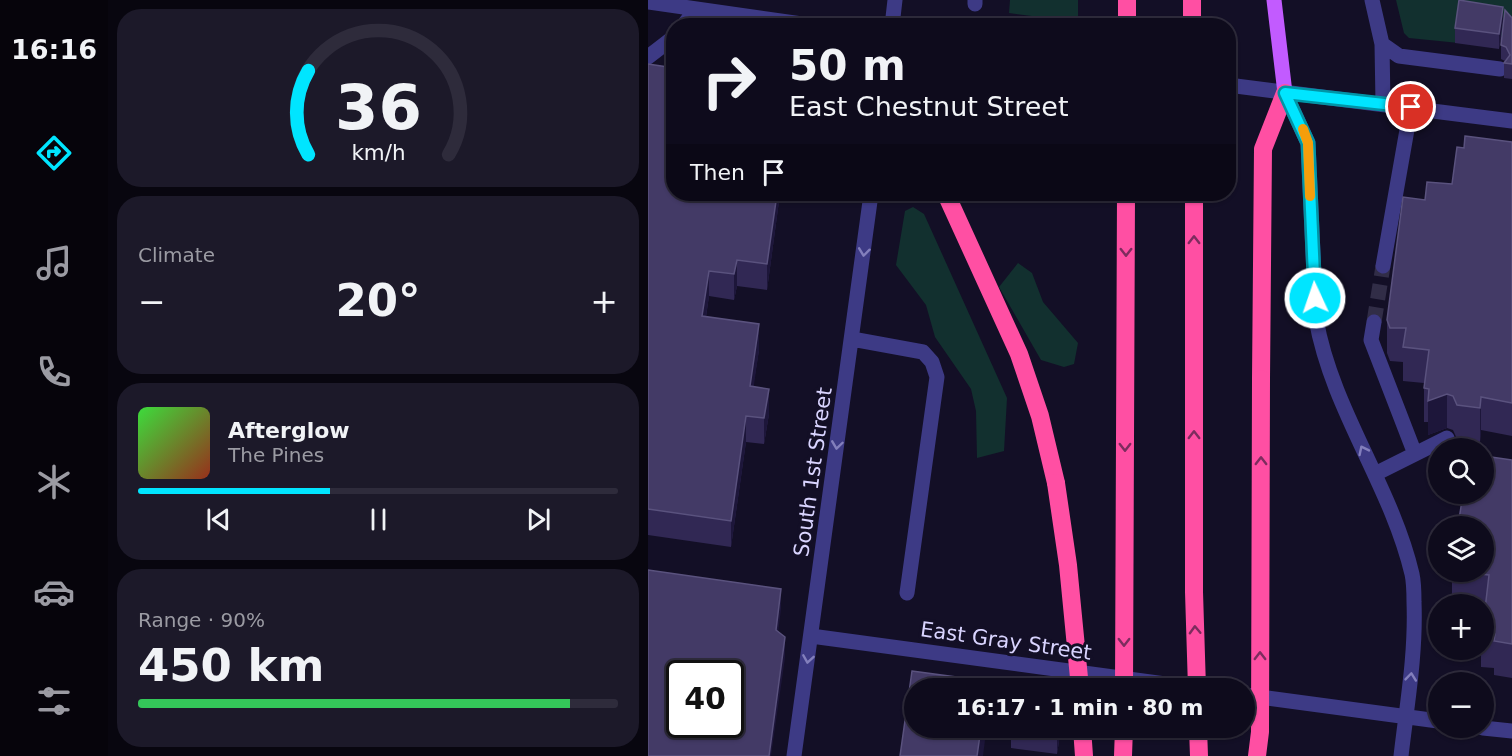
<!DOCTYPE html>
<meta charset="utf-8">
<style>
:root{--surface:#0e0b1c;--page:#1c1929;--text:#f1f3f6;--muted:#9b9ba3;--line:#2e2b3b;--accent:#00e5ff}
body{margin:0;font-family:"DejaVu Sans",sans-serif;background:var(--page);color:var(--text);height:100vh;display:flex;flex-direction:column;font-size:22px;white-space:nowrap}
*{box-sizing:border-box;margin:0}
p{font-size:20px;color:var(--muted)}
.icon{flex:none;width:33px;height:33px;fill:none;stroke:currentColor;stroke-width:2;stroke-linecap:round;stroke-linejoin:round}
.map{position:relative;flex:1;overflow:hidden}
.details{display:flex;flex-direction:column;gap:9px;padding:9px;background:#08060f;width:540px}
.details>*{flex:none}
.guide{position:absolute;left:18px;top:18px;width:570px;height:183px;border-radius:24px;box-shadow:0 2px 4px #0004,0 0 0 2px var(--line);background:#0e0b1c;color:var(--text);overflow:hidden}
.buttons{position:absolute;left:780px;top:438px;display:grid;gap:12px}
.buttons a{display:grid;place-items:center;width:66px;height:66px;border-radius:50%;background:var(--surface);box-shadow:0 2px 4px #0004,0 0 0 2px var(--line);font-size:30px}
.speed{position:absolute;left:18px;top:660px;display:flex;gap:12px;font-size:30px;font-weight:700;text-align:center}
.speed>*{display:grid;place-content:center;width:78px;height:78px;border-radius:50%;background:var(--surface);box-shadow:0 2px 4px #0004,0 0 0 2px var(--line);line-height:1}
.speed .limit{border:3px solid #111;border-radius:9px;background:#fff;color:#111}
.pin{position:absolute;display:grid;place-items:center;width:51px;height:51px;color:#fff;margin:-26px;border:3px solid #fff;border-radius:50%;box-shadow:0 2px 6px #0007}
.me{position:absolute;width:66px;margin:-33px;rotate:357deg;stroke-linejoin:round;filter:drop-shadow(0 0 4px #0008)}
.turn{display:flex;align-items:center;gap:21px;height:126px;padding:0 24px;font-size:27px}
.turn .icon{width:78px;height:78px;stroke-width:2.5}
.turn b{display:block;font-size:42px;line-height:51px}
.then{display:flex;align-items:center;height:57px;padding:0 24px;background:#0003;gap:12px;font-size:22px}
.big{font-size:45px;font-weight:800;line-height:1.1}
.details .tile{flex:1;display:flex;flex-direction:column;justify-content:center;gap:9px;min-width:0;padding:0 21px;border-radius:24px;background:var(--page)}
.details .dial{align-items:center;gap:0}
.dial svg{height:156px;overflow:visible;fill:none;stroke:var(--line);stroke-width:7;stroke-linecap:round;text-anchor:middle}
.dial text{fill:var(--text);stroke:none}
.song{display:flex;align-items:center;gap:18px}
.cover{width:72px;height:72px;border-radius:9px;background:linear-gradient(135deg,hsl(120 70% 55%),hsl(10 70% 35%))}
.played{height:6px;border-radius:3px;background:linear-gradient(90deg,var(--accent) 40%,var(--line) 40%)}
.keys{display:flex;justify-content:space-around;direction:ltr}
.heat{display:flex;justify-content:space-between;align-items:center;font-size:33px;direction:ltr}
.charge{height:9px;border-radius:4px;background:linear-gradient(90deg,#34c759 90%,var(--line) 0)}
.trip{position:absolute;left:256px;top:678px;width:351px;height:60px;border-radius:30px;background:var(--surface);box-shadow:0 2px 4px #0004,0 0 0 2px var(--line);font-weight:800;line-height:60px;text-align:center}
main{display:flex;flex:1;min-height:0}
.dock{display:flex;flex-direction:column;width:108px;justify-content:space-around;align-items:center;background:#06040b;color:var(--muted)}
.dock .icon{width:42px;height:42px}
.dock .on{color:var(--accent)}
.dock b{font-size:27px;color:var(--text)}
.map>svg:first-child{display:block}
.green{fill:#12302f}
.lines{fill:none;stroke-linecap:round;stroke-linejoin:round}
.minor-tunnel{stroke:#312d47;stroke-width:15;stroke-dasharray:15 8;stroke-linecap:butt}
.minor{stroke:#3d3a85;stroke-width:15}
.major{stroke:#c25bff;stroke-width:15}
.highway{stroke:#ff4fa3;stroke-width:18}
.highway-bridge{stroke:#ff4fa3;stroke-width:18}
.wall{fill:#312854}
.shaded-wall{fill:#1d163a}
.building{fill:#433a66;stroke:#5a527e;stroke-width:1.5;fill-rule:evenodd}
.oneway{stroke:#7d2c5e}
.oneway2{stroke:#837fbc}
.route-casing{stroke:#0095a6;stroke-width:15}
.route{stroke:#00e5ff;stroke-width:10}
.slow{stroke:#f59e0b;stroke-width:10}
.labels{text-anchor:middle;dominant-baseline:central;stroke-width:6;stroke-linejoin:round;paint-order:stroke}
.street-label{font-size:21px;fill:#d9d4ff;stroke:#130f26}
</style>
<main>
<nav class="dock">
<b>16:16</b>
<svg class="icon on" aria-label="directions" viewBox="0 0 24 24"><path d="M12 3l9 9-9 9-9-9zM9 14v-3h6M13 9l2 2-2 2"/></svg>
<svg class="icon" aria-label="music" viewBox="0 0 24 24"><path d="M9 18V5l10-2v13"/><circle cx="6" cy="18" r="3"/><circle cx="16" cy="16" r="3"/></svg>
<svg class="icon" aria-label="phone" viewBox="0 0 24 24"><path d="M5 4h4l2 5-3 2q2 4 5 5l2-3 5 2v4C11 20 4 13 5 4z"/></svg>
<svg class="icon" aria-label="climate" viewBox="0 0 24 24"><path d="M12 3v18M4 7l16 10M4 17L20 7"/></svg>
<svg class="icon" aria-label="car" viewBox="0 0 24 24"><path d="M5 17H2v-5l4-1 3-4h7l3 4 3 1v5h-3M9 17h6M6 11h13"/><circle cx="7" cy="17" r="2"/><circle cx="17" cy="17" r="2"/></svg>
<svg class="icon" aria-label="filters" viewBox="0 0 24 24"><path d="M4 7h16M4 17h16"/><circle cx="9" cy="7" r="2"/><circle cx="15" cy="17" r="2"/></svg>
</nav>
<section class="details">
<div class="tile dial"><svg viewBox="0 0 100 80">
<path d="M14 69A42 42 0 1 1 86 69"/>
<path d="M14 69A42 42 0 0 1 14 26" stroke="#00e5ff"/>
<text x="50" y="56" font-size="32" font-weight="700">36</text>
<text x="50" y="72" font-size="11">km/h</text>
</svg></div>
<div class="tile"><p>Climate</p>
<div class="heat"><a>−</a><b class="big">20°</b><a>+</a></div>
</div>
<div class="tile">
<div class="song"><i class="cover"></i><div><b>Afterglow</b><p>The Pines</p></div></div>
<div class="played"></div>
<div class="keys"><svg class="icon" aria-label="previous" viewBox="0 0 24 24"><path d="M18 5L8 12l10 7zM5 5v14"/></svg><svg class="icon" aria-label="pause" viewBox="0 0 24 24"><path d="M8 5v14M16 5v14"/></svg><svg class="icon" aria-label="next" viewBox="0 0 24 24"><path d="M6 5l10 7-10 7zM19 5v14"/></svg></div>
</div>
<div class="tile"><p>Range · 90%</p><b class="big">450 km</b><div class="charge"></div></div>
</section>
<div class="map">
<svg width="864" height="756" viewBox="0 0 864 756">
<rect width="100%" height="100%" fill="#130f26"/>
<path class="green" d="M 362,0 L 430,0 L 430,22 L 361,13 Z
M 748,0 L 864,0 L 864,38 L 853,36 L 811,43 L 761,38 L 756,33 Z
M 265,207 L 276,214 L 359,398 L 356,451 L 329,458 L 328,411 L 323,389 L 287,337 L 278,305 L 248,265 L 257,211 Z
M 370,263 L 384,273 L 395,302 L 430,343 L 426,364 L 416,367 L 393,360 L 351,287 Z"/>
<g class="lines">
<path class="minor-tunnel" d="M 726,322 L 735,266"/>
<path class="minor" d="M 724,0 L 734,44 L 735,104
M 0,2 L 168,26
M 327,4 L 327,0
M 35,26 L 47,10
M 244,26 L 247,0
M 734,44 L 751,56 L 852,69
M 0,57 L 26,37
M 580,85 L 864,121
M 637,93 L 660,143 L 668,319 C 684,410 743,485 764,574 C 766,583 766,593 766,602 C 768,654 759,704 753,756
M 735,266 L 763,107
M 726,322 L 723,340 L 767,454
M 204,339 L 275,352 L 284,362 L 289,377 L 259,593
M 727,474 L 799,438
M 163,636 L 547,688
M 597,695 L 790,721
M 835,728 L 864,731
M 146,756 L 223,194"/>
<path class="major" d="M 626,0 L 637,93"/>
<path class="highway" d="M 544,0 L 544,26
M 479,26 L 479,0
M 298,194 L 371,354 L 392,416 L 408,483
M 546,194 L 546,592 L 549,688
M 613,379 L 615,149 L 637,93
M 434,728 L 436,756
M 550,728 L 551,756
M 475,756 L 476,728"/>
<path class="highway-bridge" d="M 408,483 L 420,565 L 432,688
M 476,688 L 478,194
M 609,756 L 612,732 L 613,379"/>
</g>
<path class="wall" d="M 864,18 L 864,79 L 856,78 L 856,63 L 857,61 L 853,59 L 853,45 Z
M 855,22 L 851,49 L 807,43 L 807,28 Z
M 0,64 L 26,194 L 132,194 L 119,290 L 89,286 L 86,300 L 61,296 L 58,317 L 111,350 L 105,387 L 121,414 L 116,444 L 98,442 L 83,547 L 0,535 Z
M 864,142 L 864,436 L 833,430 L 832,442 L 809,439 L 805,430 L 799,428 L 780,435 L 780,422 L 776,422 L 776,383 L 755,381 L 755,362 L 742,361 L 739,353 L 739,320 L 777,200 L 804,184 L 816,148 Z
M 864,460 L 864,678 L 846,675 L 846,668 L 833,667 L 833,650 L 836,650 L 836,618 L 837,608 L 836,608 L 836,604 L 804,604 L 804,572 L 836,572 Z
M 413,728 L 409,754 L 363,748 L 363,733 Z"/>
<path class="shaded-wall" d="M 855,7 L 855,22 L 851,49 L 851,34 Z
M 129,194 L 132,194 L 119,290 L 119,264 Z
M 89,260 L 89,286 L 86,300 L 86,274 Z
M 61,271 L 61,296 L 54,342 L 54,316 Z
M 111,324 L 111,350 L 102,412 L 102,386 Z
M 121,389 L 121,414 L 116,444 L 116,418 Z
M 799,394 L 799,428 L 780,435 L 780,401 Z
M 833,397 L 833,430 L 832,442 L 832,408 Z
M 98,416 L 98,442 L 83,547 L 83,521 Z
M 133,589 L 133,609 L 128,650 L 128,630 Z
M 137,637 L 137,658 L 123,756 L 121,756 Z
M 333,728 L 337,728 L 337,740 L 335,756 L 329,756 Z
M 411,728 L 413,728 L 409,754 L 409,739 Z"/>
<path class="building" d="M 811,0 L 855,7 L 851,34 L 807,28 Z
M 857,10 L 864,18 L 864,64 L 856,63 L 862,55 L 858,47 L 853,45 Z
M 0,64 L 26,68 L 26,194 L 129,194 L 119,264 L 89,260 L 86,274 L 61,271 L 54,316 L 111,324 L 102,386 L 121,389 L 116,418 L 98,416 L 83,521 L 0,509 Z
M 817,136 L 864,142 L 864,403 L 833,397 L 832,408 L 809,405 L 805,396 L 799,394 L 780,401 L 781,389 L 776,388 L 781,350 L 755,347 L 758,328 L 742,328 L 739,320 L 755,197 L 777,200 L 779,182 L 804,184 L 809,147 L 816,148 Z
M 836,456 L 864,460 L 864,644 L 846,641 L 847,634 L 836,633 L 836,618 L 841,575 L 814,572 L 836,572 L 836,526 L 810,526 L 815,494 L 836,494 Z
M 0,570 L 133,589 L 128,630 L 137,637 L 121,756 L 0,756 ZM 32,674 L 82,674 L 82,724 L 32,724 Z
M 264,671 L 308,677 L 307,688 L 267,688 L 267,728 L 333,728 L 329,756 L 252,756 Z
M 364,728 L 411,728 L 409,739 L 363,733 Z"/>
<defs><path id="oneway-chevron" d="M-2-3.5L2.5 0L-2 3.5" fill="none" stroke-width="1.6" stroke-linecap="round" stroke-linejoin="round" transform="scale(1.5)"/></defs>
<g class="oneway">
<use href="#oneway-chevron" transform="translate(546 240) rotate(-90)"/>
<use href="#oneway-chevron" transform="translate(478 252) rotate(90)"/>
<use href="#oneway-chevron" transform="translate(546 435) rotate(-90)"/>
<use href="#oneway-chevron" transform="translate(477 447) rotate(90)"/>
<use href="#oneway-chevron" transform="translate(613 461) rotate(-90)"/>
<use href="#oneway-chevron" transform="translate(547 630) rotate(-92)"/>
<use href="#oneway-chevron" transform="translate(476 642) rotate(90)"/>
<use href="#oneway-chevron" transform="translate(612 656) rotate(-90)"/>
</g>
<g class="oneway2">
<use href="#oneway-chevron" transform="translate(216 252) rotate(97)"/>
<use href="#oneway-chevron" transform="translate(189 445) rotate(98)"/>
<use href="#oneway-chevron" transform="translate(715 450) rotate(-116)"/>
<use href="#oneway-chevron" transform="translate(160 659) rotate(99)"/>
<use href="#oneway-chevron" transform="translate(763 677) rotate(-84)"/>
</g>
<g class="lines">
<defs>
<path id="route" d="M 667,298 L 660,143 L 637,93 L 763,107"/>
</defs>
<use href="#route" class="route-casing"/>
<use href="#route" class="route"/>
<path class="slow" d="M 655,129 L 660,143 L 662,196"/>
</g>
<g class="labels">
<g class="street-label">
<text transform="translate(165 472) rotate(-82)">South 1st Street</text>
<text transform="translate(358 641) rotate(8)">East Gray Street</text>
</g>
</g>
</svg>
<div class="buttons">
<a><svg class="icon" aria-label="search" viewBox="0 0 24 24"><circle cx="10" cy="10" r="6"/><path d="M15 15l6 6"/></svg></a>
<a><svg class="icon" aria-label="layers" viewBox="0 0 24 24"><path d="M12 4l9 5-9 5-9-5zM3 14l9 5 9-5"/></svg></a>
<a>+</a>
<a>−</a>
</div>
<div class="speed"><div class="limit">40</div></div>
<div class="pin" style="left:763px;top:107px;background:#d93025"><svg class="icon" aria-label="arrive" viewBox="0 0 24 24"><path d="M6 21V4h12l-3 4 3 4H6"/></svg></div>
<svg class="me" style="left:667px;top:298px" viewBox="-20 -20 40 40"><circle r="17" fill="#00e5ff" stroke="#fff" stroke-width="3"/><path d="M0-11L8 9 0 5-8 9z" fill="#fff"/></svg>
<div class="trip">16:17 · 1 min · 80 m</div>
<div class="guide">
<div class="turn"><svg class="icon" aria-label="right" viewBox="0 0 24 24"><path d="M7 20v-9h11M14 6l5 5-5 5"/></svg><div><b>50 m</b>East Chestnut Street</div></div>
<div class="then">Then<svg class="icon" aria-label="arrive" viewBox="0 0 24 24"><path d="M6 21V4h12l-3 4 3 4H6"/></svg></div>
</div>
</div>
</main>
